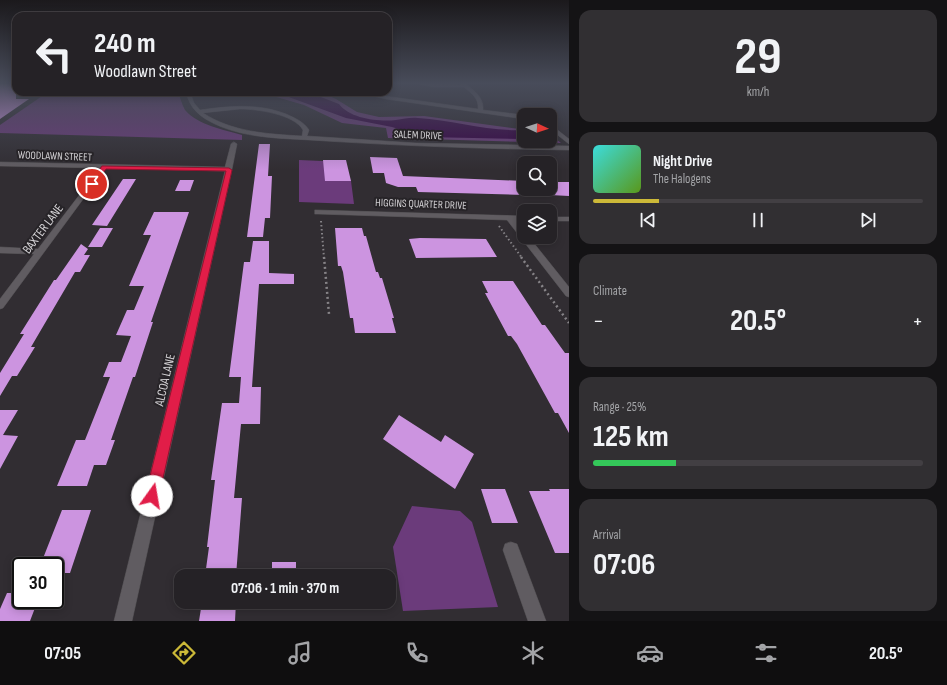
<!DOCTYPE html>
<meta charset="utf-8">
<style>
:root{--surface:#252226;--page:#312f32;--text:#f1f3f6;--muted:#a3a4a7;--line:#423f43;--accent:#ccb938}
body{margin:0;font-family:"Sofia Sans Condensed",sans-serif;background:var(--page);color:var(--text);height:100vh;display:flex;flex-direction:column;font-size:15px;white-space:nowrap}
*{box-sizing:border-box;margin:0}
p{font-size:13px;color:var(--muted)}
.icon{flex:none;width:22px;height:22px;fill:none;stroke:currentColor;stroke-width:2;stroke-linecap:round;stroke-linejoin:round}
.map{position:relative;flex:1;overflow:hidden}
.details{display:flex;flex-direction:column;gap:10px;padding:10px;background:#141315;width:378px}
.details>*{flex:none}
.banner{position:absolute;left:12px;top:12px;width:380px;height:84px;border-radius:12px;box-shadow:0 2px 10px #0003,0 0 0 1px var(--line);background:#252226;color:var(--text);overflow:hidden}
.needle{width:26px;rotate:93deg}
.fabs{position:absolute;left:517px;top:108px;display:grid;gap:8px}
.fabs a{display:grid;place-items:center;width:40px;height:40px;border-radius:8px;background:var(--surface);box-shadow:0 2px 10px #0003,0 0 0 1px var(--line);font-size:20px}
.speed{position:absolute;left:12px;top:557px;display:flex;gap:8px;font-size:20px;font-weight:700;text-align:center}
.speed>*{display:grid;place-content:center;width:52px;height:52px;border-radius:50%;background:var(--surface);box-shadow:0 2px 10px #0003,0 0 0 1px var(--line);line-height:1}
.speed .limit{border:2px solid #111;border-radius:6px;background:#fff;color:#111}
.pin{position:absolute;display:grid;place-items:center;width:34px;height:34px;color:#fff;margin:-17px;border:2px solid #fff;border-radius:50%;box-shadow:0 1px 4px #0007}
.me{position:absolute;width:44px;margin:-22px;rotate:13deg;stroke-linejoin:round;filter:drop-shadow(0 0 3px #0008)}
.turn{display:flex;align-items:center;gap:14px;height:84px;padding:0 16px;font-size:18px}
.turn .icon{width:52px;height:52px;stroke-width:2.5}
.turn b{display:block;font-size:28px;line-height:34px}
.big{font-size:30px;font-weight:700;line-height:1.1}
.details .tile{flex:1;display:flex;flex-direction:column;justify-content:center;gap:6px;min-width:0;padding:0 14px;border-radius:12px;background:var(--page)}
.details .dial{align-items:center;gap:0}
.dial b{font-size:52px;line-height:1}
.song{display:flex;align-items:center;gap:12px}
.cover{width:48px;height:48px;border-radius:6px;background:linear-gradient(135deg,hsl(180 70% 55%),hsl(90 70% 35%))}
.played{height:4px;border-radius:2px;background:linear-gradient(90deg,var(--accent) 20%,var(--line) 20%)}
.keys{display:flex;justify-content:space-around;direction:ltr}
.heat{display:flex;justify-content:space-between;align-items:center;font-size:22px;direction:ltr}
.charge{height:6px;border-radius:3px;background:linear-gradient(90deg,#34c759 25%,var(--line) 0)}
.trip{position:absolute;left:174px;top:569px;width:222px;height:40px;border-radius:12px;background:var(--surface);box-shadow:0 2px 10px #0003,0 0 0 1px var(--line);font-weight:700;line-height:40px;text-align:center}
.tab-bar{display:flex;height:64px;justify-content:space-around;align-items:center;background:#0f0e0f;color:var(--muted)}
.tab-bar .icon{width:28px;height:28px}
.tab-bar .current{color:var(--accent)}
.tab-bar b{font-size:18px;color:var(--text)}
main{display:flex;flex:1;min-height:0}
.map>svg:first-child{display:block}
.green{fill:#6b3b7b}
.water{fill:#360045}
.building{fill:#cc94e0}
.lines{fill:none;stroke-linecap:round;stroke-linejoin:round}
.minor-casing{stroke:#4d4b4e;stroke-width:1}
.path-far1{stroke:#868387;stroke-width:2;stroke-dasharray:1.5 2.5;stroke-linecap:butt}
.path{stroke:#868387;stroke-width:2.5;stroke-dasharray:2 3;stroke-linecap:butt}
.minor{fill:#605c61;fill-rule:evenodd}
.route{fill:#e11d48;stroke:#92132f}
.labels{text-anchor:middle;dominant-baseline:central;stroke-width:4;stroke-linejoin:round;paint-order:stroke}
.far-street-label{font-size:11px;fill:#d4d2d5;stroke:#272428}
.street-label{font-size:13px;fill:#d4d2d5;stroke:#272428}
</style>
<main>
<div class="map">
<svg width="569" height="621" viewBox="0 0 569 621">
<rect width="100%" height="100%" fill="#312d32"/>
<path class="green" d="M 48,92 L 178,92 C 180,97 182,105 185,110 C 198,125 224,130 242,135 L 242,140 L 0,133 L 0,125 Z
M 271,92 L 320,92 L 336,99 L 357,112 L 379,117 L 424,116 L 520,129 L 524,125 L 524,141 L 550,141 L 550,134 L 561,143 L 388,138 L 386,128 L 342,123 L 304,105 L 273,96 Z
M 299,160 L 323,161 L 351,181 L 354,204 L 299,202 Z
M 412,506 L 460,511 L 472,522 L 498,607 L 403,611 L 393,547 Z"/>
<path class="water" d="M 275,92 L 308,92 L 339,104 C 350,119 380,122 396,120 C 404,119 410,117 418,118 C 453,120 488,132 524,130 L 524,139 L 425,137 L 392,127 L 346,118 Z"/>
<path class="building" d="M 0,83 L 16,83 L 16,99 L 29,99 L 0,119 Z
M 259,144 L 270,144 L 268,176 L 272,176 L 270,218 L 265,218 L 263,237 L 247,237 Z
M 370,157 L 397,158 L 403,176 L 524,181 L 524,195 L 418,192 L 416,187 L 398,187 L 386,183 L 384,173 L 373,173 Z
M 323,160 L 346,160 L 351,181 L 325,181 Z
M 123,179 L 136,179 L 107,226 L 92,225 Z
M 180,180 L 194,180 L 190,191 L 175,191 Z
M 550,182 L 569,182 L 569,196 L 550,195 Z
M 154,212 L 189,212 L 151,322 L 153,322 L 135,377 L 133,377 L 111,440 L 115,440 L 106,465 L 94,465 L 87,486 L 57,486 L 76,440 L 85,440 L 110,377 L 103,377 L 109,362 L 121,362 L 131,336 L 116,335 L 127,310 L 134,310 L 144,286 L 129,286 L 151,235 L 143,235 Z
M 100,228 L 113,228 L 102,247 L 88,247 Z
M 335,228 L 362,228 L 364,236 L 366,236 L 376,272 L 378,272 L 380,278 L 382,278 L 394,318 L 392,318 L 396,333 L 355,333 L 353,318 L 350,318 L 343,272 L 341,266 L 338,266 Z
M 420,238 L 486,239 L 497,257 L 416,258 L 409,239 Z
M 253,241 L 269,241 L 269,273 L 294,274 L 294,284 L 259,284 L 252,387 L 261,387 L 260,424 L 241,424 L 234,498 L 242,498 L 236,576 L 205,576 L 209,547 L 207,547 L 215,480 L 211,480 L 222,403 L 239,403 L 241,377 L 229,377 L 244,262 L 250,262 Z
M 81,244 L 88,249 L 84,255 L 90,255 L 80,272 L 75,272 L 31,347 L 35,347 L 17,376 L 12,376 L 0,396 L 0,373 L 24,334 L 20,334 L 54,280 L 56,280 Z
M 482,281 L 513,281 L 542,325 L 545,325 L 565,353 L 569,353 L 569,433 L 558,413 L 555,413 L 517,344 L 511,336 L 508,336 L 485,293 L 488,293 Z
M 0,410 L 18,410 L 3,435 L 18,436 L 0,469 Z
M 399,415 L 441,442 L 445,435 L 474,454 L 455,489 L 383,439 Z
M 481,489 L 505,489 L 518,523 L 492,523 Z
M 549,489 L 569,489 L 569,553 L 555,553 L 529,491 L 550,491 Z
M 62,510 L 91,510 L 70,573 L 55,573 L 55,566 L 40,566 Z
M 272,562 L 296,562 L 296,576 L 272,576 Z
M 7,593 L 21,593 L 21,600 L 38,600 L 30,621 L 0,621 L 0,609 Z
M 202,602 L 236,602 L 235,621 L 199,621 Z"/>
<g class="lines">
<defs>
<path id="minor" d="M 413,83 L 462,85 L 460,83 L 465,83 C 474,91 484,97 483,110 L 524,115 L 524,119 L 386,99 L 356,92 L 478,109 C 479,98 472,94 464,87 L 434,87 Z
M 186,92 L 190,92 L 194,103 L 200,110 C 230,106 257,103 286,114 C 295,118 304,122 309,130 L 307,136 L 416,143 L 569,146 L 569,150 C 488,149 407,146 326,141 C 289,138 249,140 215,124 C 200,117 190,109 186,92 ZM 240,109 C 257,109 294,114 303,130 L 302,136 C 267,134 232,132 203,113 Z
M 550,124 L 569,139 L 569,144 L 550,129 Z
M 234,142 L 237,144 L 232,169 L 132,621 L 114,621 L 225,171 L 106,168 L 3,308 L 0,309 L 0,299 L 34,254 L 0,253 L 0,247 L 38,249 L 100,168 L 0,166 L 0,162 L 225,167 L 231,144 Z
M 315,210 L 524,216 L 524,220 L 516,220 L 524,230 L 524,237 L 529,237 L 569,287 L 569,297 L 566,296 L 507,220 L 318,214 L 315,214 Z
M 550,217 L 569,217 L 569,221 L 550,221 Z
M 511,542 L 517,544 L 546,621 L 528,621 L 503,550 L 505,544 Z"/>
</defs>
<use href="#minor" class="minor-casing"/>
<path class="path-far1" d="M 321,221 L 324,258
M 499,226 L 522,258"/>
<path class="path" d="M 324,257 L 329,314
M 521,257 L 569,323"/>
<use href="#minor" class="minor"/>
</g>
<linearGradient id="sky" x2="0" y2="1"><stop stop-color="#1b191c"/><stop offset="0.49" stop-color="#484c5a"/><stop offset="1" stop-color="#484c5a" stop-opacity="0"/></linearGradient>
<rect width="569" height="170" fill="url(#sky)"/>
<path class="route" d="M 102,166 L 229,168 L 232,170 L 159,496 L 157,501 L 152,503 L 147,501 L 145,496 L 226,171 L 106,169 L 94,185 L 90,185 L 89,184 Z"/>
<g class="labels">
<g class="far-street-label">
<text transform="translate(418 135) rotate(2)">SALEM DRIVE</text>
<text transform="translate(55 156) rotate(2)">WOODLAWN STREET</text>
<text transform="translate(421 204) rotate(2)">HIGGINS QUARTER DRIVE</text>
</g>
<g class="street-label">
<text transform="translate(43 229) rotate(-53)">BAXTER LANE</text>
<text transform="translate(165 380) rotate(-77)">ALCOA LANE</text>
</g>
</g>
</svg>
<div class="fabs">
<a><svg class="needle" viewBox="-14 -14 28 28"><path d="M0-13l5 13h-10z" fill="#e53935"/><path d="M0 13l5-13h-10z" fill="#a3a4a7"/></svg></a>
<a><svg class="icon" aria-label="search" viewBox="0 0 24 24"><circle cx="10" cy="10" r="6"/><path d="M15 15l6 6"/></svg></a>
<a><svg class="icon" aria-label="layers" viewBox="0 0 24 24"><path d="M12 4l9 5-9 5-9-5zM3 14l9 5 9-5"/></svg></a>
</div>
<div class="speed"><div class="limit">30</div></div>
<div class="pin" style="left:92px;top:184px;background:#d93025"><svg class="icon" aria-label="arrive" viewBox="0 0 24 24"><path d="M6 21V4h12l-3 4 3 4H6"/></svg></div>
<svg class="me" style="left:152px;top:496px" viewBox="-20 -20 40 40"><circle r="19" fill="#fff"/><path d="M0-13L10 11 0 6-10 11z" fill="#e11d48"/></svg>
<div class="trip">07:06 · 1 min · 370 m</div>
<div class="banner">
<div class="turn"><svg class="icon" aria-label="left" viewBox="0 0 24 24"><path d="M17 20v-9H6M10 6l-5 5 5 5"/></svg><div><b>240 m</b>Woodlawn Street</div></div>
</div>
</div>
<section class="details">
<div class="tile dial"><b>29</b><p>km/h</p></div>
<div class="tile">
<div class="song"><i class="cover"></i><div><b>Night Drive</b><p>The Halogens</p></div></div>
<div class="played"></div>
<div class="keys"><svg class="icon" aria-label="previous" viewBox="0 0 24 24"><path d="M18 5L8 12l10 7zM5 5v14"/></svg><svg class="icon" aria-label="pause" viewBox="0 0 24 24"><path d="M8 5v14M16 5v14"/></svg><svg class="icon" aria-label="next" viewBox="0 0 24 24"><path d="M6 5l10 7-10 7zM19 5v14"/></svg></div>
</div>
<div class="tile"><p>Climate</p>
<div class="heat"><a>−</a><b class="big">20.5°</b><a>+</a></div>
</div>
<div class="tile"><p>Range · 25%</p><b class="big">125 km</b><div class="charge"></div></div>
<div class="tile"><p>Arrival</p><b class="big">07:06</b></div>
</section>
</main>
<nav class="tab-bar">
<b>07:05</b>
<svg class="icon current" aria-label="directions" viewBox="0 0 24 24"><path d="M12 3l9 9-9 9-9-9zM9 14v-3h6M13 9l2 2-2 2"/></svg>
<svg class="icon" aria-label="music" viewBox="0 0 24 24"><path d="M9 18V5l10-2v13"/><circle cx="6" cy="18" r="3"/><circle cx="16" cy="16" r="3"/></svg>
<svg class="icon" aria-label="phone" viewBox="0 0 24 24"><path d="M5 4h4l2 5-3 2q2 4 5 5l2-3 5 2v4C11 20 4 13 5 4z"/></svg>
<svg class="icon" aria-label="climate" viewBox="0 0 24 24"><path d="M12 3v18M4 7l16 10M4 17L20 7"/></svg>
<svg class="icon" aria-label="car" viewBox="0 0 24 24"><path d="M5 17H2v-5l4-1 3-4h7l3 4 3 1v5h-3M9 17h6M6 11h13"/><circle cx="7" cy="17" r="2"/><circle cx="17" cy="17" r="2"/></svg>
<svg class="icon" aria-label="filters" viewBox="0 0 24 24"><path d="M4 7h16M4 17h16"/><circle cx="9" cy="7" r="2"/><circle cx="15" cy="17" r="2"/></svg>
<b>20.5°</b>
</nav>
